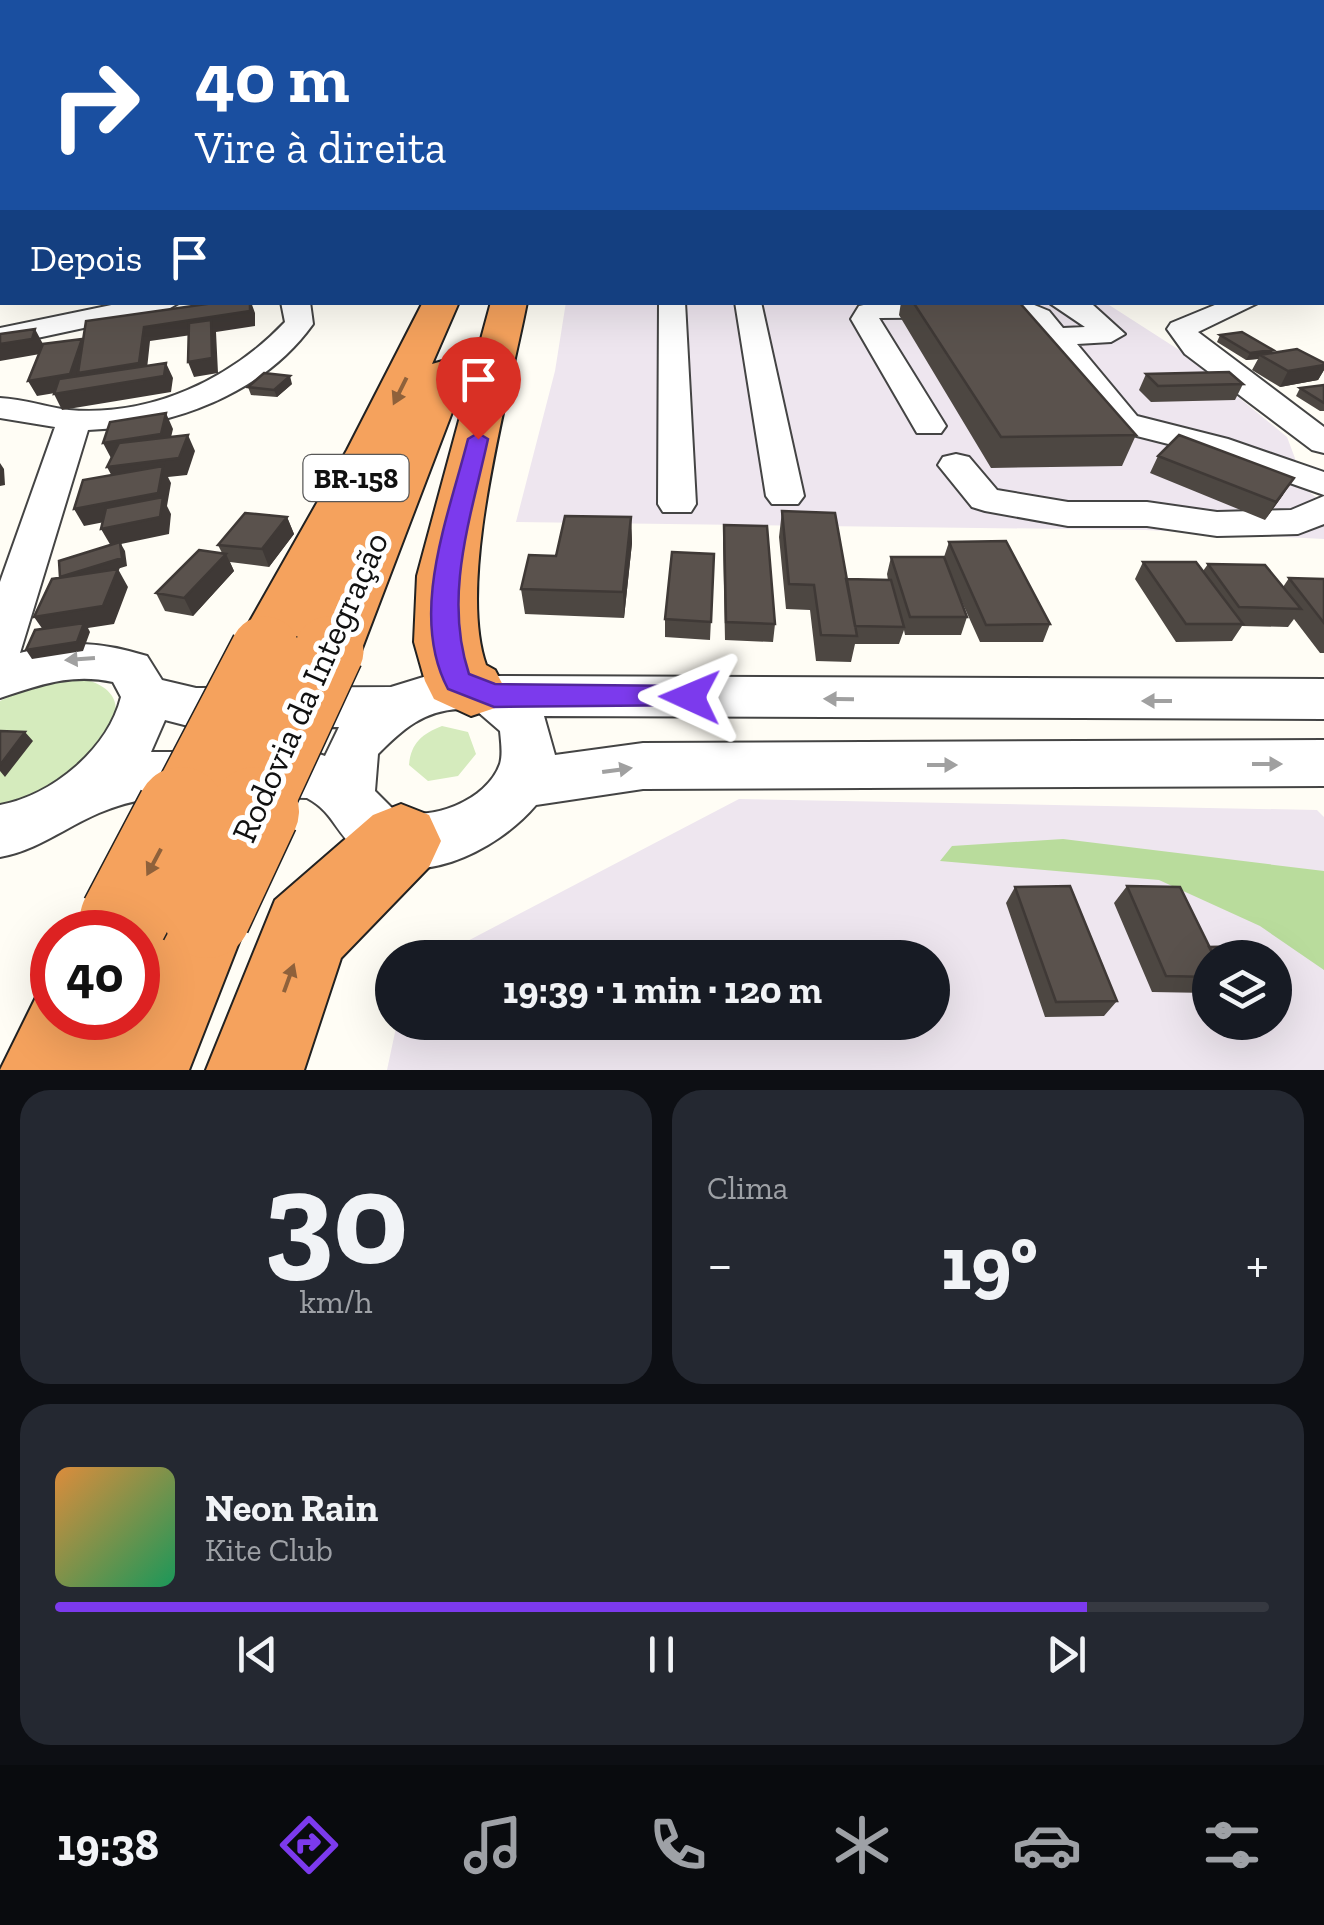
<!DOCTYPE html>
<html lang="pt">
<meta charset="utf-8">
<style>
:root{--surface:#171b24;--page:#242831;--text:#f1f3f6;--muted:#9ea1a6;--line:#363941;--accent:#7c3aed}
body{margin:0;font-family:"Zilla Slab",serif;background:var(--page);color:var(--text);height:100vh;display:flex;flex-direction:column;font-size:38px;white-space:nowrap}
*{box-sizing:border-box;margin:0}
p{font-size:32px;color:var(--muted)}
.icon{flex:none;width:55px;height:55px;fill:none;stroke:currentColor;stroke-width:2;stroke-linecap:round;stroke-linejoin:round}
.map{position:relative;height:1070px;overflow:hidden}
.panel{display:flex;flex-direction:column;gap:20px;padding:20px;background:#0d0f14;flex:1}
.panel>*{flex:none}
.banner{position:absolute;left:0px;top:0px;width:1325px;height:305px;box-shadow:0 10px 40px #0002;background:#1a4fa0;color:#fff;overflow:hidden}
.controls{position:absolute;left:1192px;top:940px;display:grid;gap:20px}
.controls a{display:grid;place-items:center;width:100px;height:100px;border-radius:50%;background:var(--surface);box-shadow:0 10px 40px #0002;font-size:50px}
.speed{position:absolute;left:30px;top:910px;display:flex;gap:20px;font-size:50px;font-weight:700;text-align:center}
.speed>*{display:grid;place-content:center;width:130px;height:130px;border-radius:50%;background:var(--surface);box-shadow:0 10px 40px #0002;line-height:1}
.speed .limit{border:15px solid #d22;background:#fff;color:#111}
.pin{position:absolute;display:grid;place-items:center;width:85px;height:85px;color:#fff;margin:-102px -42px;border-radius:50% 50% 50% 0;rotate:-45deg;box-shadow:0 0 10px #0007}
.pin .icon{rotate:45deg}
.me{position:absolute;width:110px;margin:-55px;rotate:271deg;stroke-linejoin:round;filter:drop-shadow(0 0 8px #0008)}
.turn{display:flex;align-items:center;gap:35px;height:210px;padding:0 30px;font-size:45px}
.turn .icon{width:130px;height:130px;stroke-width:2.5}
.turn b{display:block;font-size:70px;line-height:85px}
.then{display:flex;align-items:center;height:95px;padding:0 30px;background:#0003;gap:20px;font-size:38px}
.big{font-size:75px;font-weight:800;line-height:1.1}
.panel .tile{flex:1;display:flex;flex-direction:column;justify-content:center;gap:15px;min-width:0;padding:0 35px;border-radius:30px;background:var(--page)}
.panel .dial{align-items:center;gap:0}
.dial b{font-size:130px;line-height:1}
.song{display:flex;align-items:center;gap:30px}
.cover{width:120px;height:120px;border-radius:15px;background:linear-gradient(135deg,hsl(30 70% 55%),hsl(150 70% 35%))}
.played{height:10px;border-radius:5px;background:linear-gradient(90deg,var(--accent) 85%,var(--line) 85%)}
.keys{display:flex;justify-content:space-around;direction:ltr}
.heat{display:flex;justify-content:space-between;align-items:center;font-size:55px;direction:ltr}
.panel .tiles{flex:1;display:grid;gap:20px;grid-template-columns:1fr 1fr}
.tile:last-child{grid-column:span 2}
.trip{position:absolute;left:375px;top:940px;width:575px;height:100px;border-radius:50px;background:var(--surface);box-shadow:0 10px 40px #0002;font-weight:800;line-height:100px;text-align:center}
.dock{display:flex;height:160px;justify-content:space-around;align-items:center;background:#090b0e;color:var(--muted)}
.dock .icon{width:70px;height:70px}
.dock .on{color:var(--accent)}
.dock b{font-size:45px;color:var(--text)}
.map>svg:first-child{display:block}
.industrial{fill:#eee6ef;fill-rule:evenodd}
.green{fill:#d5ebbd}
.forest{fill:#b9dc9c}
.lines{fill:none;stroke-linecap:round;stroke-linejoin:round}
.minor-casing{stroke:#444;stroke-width:4}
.major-casing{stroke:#222;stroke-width:4}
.highway-casing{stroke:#222;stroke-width:4}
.minor{fill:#fff;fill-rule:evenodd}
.major{fill:#f9d66b;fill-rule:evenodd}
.highway{fill:#f5a25d;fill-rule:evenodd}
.highway-bridge-far1-casing{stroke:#222;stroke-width:72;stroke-linecap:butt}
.highway-bridge-casing{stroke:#222;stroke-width:91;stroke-linecap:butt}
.highway-bridge-far1{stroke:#f5a25d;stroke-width:69}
.highway-bridge{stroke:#f5a25d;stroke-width:88}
.wall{fill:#4d4742}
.shaded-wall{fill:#3f3936}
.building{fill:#5a524d;stroke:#3f3936;stroke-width:2.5}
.oneway{fill:#8e613b}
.oneway2{fill:#a0a0a0}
.route{fill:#7c3aed;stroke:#51269a;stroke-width:2.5}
.labels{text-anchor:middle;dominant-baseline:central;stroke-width:10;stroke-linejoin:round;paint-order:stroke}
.shield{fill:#fff;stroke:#585858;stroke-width:2.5}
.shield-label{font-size:28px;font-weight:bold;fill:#111}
.near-street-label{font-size:35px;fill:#111;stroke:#fff}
</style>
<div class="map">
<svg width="1324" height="1070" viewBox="0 0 1324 1070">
<rect width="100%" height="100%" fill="#fffdf5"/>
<path class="industrial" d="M 566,302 L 1106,303 L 1187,355 L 1287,437 L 1307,490 L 1324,504 L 1324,539 L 1145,530 L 516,522 L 555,371 Z
M 739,799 L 1317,810 L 1324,817 L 1324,1070 L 387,1070 L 397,1023 L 932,1022 L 932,958 L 437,957 ZM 1210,958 L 1275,958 L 1275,1022 L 1210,1022 Z"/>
<path class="green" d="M 80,678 C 158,696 90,765 52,786 C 36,795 18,799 0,804 L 0,701 L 36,684 Z
M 442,726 L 468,732 L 476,754 L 458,776 L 428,781 L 409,765 C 411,743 422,734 442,726 Z"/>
<path class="forest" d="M 1063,839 L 1324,871 L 1324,970 L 1260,926 L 1159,880 L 940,861 L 952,846 Z"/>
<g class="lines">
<defs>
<path id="minor" d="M 1322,224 L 1324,224 L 1324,238 L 1322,238 Z
M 126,302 L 180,302 L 167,310 L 0,346 L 0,328 Z
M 281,302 L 310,302 L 313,324 C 262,395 172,427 88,430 L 20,653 C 66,639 102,642 147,656 L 162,680 L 196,688 L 391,687 L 443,671 L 494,676 L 1324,679 L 1324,719 L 544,716 L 555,755 L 643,743 L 1324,740 L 1324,786 L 643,789 L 536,805 C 497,851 411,896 355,848 C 334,830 333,812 307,798 C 239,797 163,785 99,813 C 64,828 38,850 0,857 L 0,805 C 53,795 108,749 121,697 L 113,682 C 71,673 40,685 0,698 L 0,582 L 55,427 L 0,418 L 0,398 C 24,399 46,407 69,410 C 150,417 230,380 285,322 ZM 459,709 L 478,712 L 500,731 C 501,742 503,754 500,764 C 487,801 430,822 395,811 L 375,791 L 378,754 C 403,729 423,711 459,709 ZM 165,720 L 196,728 L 339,727 L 325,756 L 313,752 L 151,752 Z
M 659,302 L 685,302 L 696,504 L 691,512 L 663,512 L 658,504 Z
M 735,302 L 761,302 L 804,496 L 798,504 L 772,504 L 766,496 Z
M 877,302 L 1027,302 L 1049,311 L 1063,328 L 1085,327 L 1048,302 L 1093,305 L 1125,334 L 1111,342 L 1077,344 L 1137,416 L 1228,439 L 1324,472 L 1324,495 L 1204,453 L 1113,430 L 1029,323 L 1017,317 L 879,318 L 946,426 L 941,433 L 917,433 L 851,319 L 859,306 Z
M 1222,302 L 1260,302 L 1198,332 L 1324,427 L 1324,453 L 1312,450 L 1185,354 L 1167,329 L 1171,323 Z
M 956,454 L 969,457 L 997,490 L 1068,502 L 1147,502 L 1217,512 L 1291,510 L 1324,496 L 1324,524 L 1298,534 L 1217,536 L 1147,526 L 1068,526 L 985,511 L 972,507 L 938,465 L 943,457 Z"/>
<path id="major" d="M 1322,152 L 1324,152 L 1324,166 L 1322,166 Z"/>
<path id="highway" d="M 423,302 L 459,302 L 432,364 L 446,360 L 461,364 L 467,373 L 361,651 L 352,668 L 329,675 L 306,668 L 297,651 L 288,668 L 265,675 L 242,668 L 233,651 L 347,450 Z
M 491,302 L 527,302 C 509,395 456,580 486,665 L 495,670 L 505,689 L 495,708 L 471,716 L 434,699 L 425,681 L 414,642 L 417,576 Z
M 401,804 L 429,815 L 441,841 L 429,867 L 341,958 L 304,1070 L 206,1070 L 275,900 L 373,815 Z
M 207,871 L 237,884 L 250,914 L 189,1070 L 0,1070 L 42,985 L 52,980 L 52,1018 L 138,1018 L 138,967 L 177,884 Z"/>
</defs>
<use href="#minor" class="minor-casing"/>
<use href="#major" class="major-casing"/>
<use href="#highway" class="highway-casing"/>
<use href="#minor" class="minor"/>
<use href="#major" class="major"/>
<use href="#highway" class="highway"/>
<defs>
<path id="highway-bridge-far1" d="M 180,813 L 265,651
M 254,813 L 329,651"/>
<path id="highway-bridge" d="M 207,914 L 255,811
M 124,919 L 181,811"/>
</defs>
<use href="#highway-bridge-far1" class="highway-bridge-far1-casing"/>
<use href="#highway-bridge" class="highway-bridge-casing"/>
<use href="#highway-bridge-far1" class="highway-bridge-far1"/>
<use href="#highway-bridge" class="highway-bridge"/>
</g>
<path class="wall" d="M 901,302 L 1019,302 L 1136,435 L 1122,466 L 991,468 L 899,315 Z
M 1220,335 L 1273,350 L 1271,353 L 1324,363 L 1324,370 L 1318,380 L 1280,387 L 1252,370 L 1258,359 L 1246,360 L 1217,342 Z
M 1146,374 L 1243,384 L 1235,400 L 1151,402 L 1139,390 Z
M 292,384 L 277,397 L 251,395 L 248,387 Z
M 1324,385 L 1324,411 L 1320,411 L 1296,396 L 1300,388 Z
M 1158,456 L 1283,495 L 1265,520 L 1150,473 Z
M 782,511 L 846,579 L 888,580 L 887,574 L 891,557 L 944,557 L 949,542 L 1050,624 L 1043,642 L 980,642 L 957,591 L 967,617 L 961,635 L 905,635 L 904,630 L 899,644 L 855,644 L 851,662 L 816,661 L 810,610 L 786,609 L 779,537 Z
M 287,517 L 294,534 L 269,567 L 230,562 L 234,571 L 193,616 L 165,611 L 156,593 L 222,553 L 218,545 Z
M 631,517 L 632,543 L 624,618 L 525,614 L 521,589 Z
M 724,525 L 775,624 L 773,642 L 725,640 L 723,543 Z
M 714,554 L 710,640 L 665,637 L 665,619 Z
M 1143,562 L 1203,571 L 1208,564 L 1283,587 L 1289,578 L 1324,579 L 1324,653 L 1320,653 L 1294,619 L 1288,627 L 1242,626 L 1232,641 L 1176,642 L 1135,579 Z
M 1127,886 L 1209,947 L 1210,991 L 1208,993 L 1152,992 L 1114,903 Z
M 1015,887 L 1117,1001 L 1104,1016 L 1045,1017 L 1006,903 Z"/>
<path class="shaded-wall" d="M 251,302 L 255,313 L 255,326 L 216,332 L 218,373 L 194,377 L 188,362 L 212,332 L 150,341 L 146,378 L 166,363 L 173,378 L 171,392 L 62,410 L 54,394 L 79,389 L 37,396 L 28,381 L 82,339 Z
M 35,329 L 43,344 L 40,354 L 0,361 L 0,344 Z
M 1273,350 L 1269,358 L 1260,355 L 1258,359 L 1246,360 L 1250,353 Z
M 1324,365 L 1324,370 L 1318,380 L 1280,387 L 1288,371 Z
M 290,376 L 292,384 L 277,397 L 274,390 Z
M 166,413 L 173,429 L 168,450 L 112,460 L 103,443 Z
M 188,435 L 195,451 L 187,475 L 168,477 L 171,483 L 167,506 L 171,514 L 169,534 L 121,544 L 125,551 L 127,566 L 65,585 L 60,577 L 111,546 L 101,529 L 161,511 L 84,526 L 74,509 L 116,484 L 107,467 Z
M 0,463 L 4,469 L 5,485 L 0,486 Z
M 1294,478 L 1283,495 L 1265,520 L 1276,502 Z
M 287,517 L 294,534 L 269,567 L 262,549 Z
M 631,517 L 632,543 L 624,618 L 623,592 Z
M 226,554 L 234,571 L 193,616 L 184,598 Z
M 118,569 L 128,587 L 114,624 L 88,628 L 90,632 L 83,651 L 32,659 L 26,650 L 46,634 L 34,617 Z
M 25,732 L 33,741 L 5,777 L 0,771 L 0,765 Z"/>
<path class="building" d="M 221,302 L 250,302 L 250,311 L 144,327 L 139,363 L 78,373 L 86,321 Z
M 913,302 L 1019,302 L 1136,435 L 1001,437 Z
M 211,320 L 212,358 L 188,362 L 189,323 Z
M 35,329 L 32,339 L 0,344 L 0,334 Z
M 1242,332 L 1273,350 L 1250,353 L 1220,335 Z
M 82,339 L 70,374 L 28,381 L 43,344 Z
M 1297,349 L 1324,363 L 1324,365 L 1288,371 L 1260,355 Z
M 166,363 L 164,376 L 54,394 L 59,379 Z
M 1229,372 L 1243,384 L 1158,386 L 1146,374 Z
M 264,373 L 290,376 L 274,390 L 248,387 Z
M 1324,385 L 1324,403 L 1300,388 Z
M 166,413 L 161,434 L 103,443 L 110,422 Z
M 188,435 L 179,458 L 107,467 L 119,443 Z
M 1179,435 L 1294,478 L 1276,502 L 1158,456 Z
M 163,466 L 158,493 L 74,509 L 83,480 Z
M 163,497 L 160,517 L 101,529 L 106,508 Z
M 782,511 L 835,513 L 857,636 L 821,635 L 814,585 L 789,584 Z
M 245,513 L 287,517 L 262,549 L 218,545 Z
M 565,516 L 631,517 L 623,592 L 521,589 L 529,555 L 556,556 Z
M 724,525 L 767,526 L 775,624 L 726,622 Z
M 1006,541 L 1050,624 L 986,625 L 949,542 Z
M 120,542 L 122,558 L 60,577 L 59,561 Z
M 199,550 L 226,554 L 184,598 L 156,593 Z
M 672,552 L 714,554 L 711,622 L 665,619 Z
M 891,557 L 944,557 L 967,617 L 910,617 Z
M 1143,562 L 1196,562 L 1243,624 L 1186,624 Z
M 1208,564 L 1265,565 L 1301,609 L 1239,607 Z
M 118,569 L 103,606 L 34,617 L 52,579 Z
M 1289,578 L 1324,579 L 1324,623 Z
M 846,579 L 891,580 L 904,627 L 855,626 Z
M 84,623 L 77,642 L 26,650 L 35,630 Z
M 0,731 L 25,732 L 0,765 Z
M 1070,886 L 1117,1001 L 1056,1002 L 1015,887 Z
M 1127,886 L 1180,887 L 1215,958 L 1210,958 L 1210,977 L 1166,976 Z
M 1254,946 L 1260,958 L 1215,958 L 1209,947 Z
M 1275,983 L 1284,1000 L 1275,1000 Z"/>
<defs><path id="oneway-solid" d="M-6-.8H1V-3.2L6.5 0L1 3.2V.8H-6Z" transform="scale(2.5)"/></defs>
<g class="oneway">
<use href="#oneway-solid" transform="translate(400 391) rotate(116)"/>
<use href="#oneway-solid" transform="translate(154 862) rotate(118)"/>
<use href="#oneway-solid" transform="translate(289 978) rotate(-70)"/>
</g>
<g class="oneway2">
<use href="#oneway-solid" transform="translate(80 659) rotate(176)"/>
<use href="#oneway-solid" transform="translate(839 699) rotate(-179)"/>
<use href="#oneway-solid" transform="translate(1157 701) rotate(180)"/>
<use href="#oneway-solid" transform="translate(1267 764)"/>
<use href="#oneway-solid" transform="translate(942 765)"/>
<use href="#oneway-solid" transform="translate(617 770) rotate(-8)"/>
</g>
<linearGradient id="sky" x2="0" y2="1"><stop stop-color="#95c6ee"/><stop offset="0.49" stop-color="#fffefa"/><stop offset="1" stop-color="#fffefa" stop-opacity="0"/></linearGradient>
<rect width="1324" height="293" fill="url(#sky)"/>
<path class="route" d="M 478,433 L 488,439 C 471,517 443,596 469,674 L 495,684 L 690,686 L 700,689 L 705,697 L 700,705 L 494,707 L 448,689 C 408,614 449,515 468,439 Z"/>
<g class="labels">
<rect class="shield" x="303.5" y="455" width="105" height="46" rx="8"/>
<g class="shield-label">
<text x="356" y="478">BR-158</text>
</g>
<g class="near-street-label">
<text transform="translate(310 687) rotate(-66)">Rodovia da Integração</text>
</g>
</g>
</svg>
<div class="controls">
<a><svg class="icon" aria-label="layers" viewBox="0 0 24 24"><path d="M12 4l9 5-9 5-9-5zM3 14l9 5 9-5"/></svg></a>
</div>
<div class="speed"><div class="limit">40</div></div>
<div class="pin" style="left:478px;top:439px;background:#d93025"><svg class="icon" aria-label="arrive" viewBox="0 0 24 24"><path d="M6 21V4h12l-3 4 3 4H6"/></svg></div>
<svg class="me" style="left:690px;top:697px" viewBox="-20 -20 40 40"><path d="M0-17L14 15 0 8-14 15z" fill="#7c3aed" stroke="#fff" stroke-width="4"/></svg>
<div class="trip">19:39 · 1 min · 120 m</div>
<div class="banner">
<div class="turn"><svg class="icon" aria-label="right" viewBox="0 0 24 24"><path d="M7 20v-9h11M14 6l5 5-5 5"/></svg><div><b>40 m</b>Vire à direita</div></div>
<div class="then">Depois<svg class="icon" aria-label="arrive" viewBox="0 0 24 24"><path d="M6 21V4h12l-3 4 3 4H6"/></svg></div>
</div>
</div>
<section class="panel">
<div class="tiles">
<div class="tile dial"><b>30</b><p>km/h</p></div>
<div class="tile"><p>Clima</p>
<div class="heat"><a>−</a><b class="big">19°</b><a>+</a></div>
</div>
<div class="tile">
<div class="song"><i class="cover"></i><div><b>Neon Rain</b><p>Kite Club</p></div></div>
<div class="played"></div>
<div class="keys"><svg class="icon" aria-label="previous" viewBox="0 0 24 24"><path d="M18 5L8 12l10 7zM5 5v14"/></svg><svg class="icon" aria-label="pause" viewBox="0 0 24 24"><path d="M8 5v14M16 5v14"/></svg><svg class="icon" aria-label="next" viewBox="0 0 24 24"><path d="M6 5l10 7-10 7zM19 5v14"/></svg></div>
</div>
</div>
</section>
<nav class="dock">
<b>19:38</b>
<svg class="icon on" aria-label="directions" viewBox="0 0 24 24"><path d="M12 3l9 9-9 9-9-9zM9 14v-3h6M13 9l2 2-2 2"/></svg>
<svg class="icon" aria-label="music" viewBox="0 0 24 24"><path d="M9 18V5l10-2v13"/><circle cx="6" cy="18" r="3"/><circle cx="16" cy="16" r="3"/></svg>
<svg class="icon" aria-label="phone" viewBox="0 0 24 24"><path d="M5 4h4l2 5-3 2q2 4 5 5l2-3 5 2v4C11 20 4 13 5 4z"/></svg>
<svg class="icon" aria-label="climate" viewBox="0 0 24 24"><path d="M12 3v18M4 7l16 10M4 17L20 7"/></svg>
<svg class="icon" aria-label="car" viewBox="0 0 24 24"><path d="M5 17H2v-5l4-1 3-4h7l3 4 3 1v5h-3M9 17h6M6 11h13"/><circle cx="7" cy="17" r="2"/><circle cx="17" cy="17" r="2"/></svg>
<svg class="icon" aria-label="filters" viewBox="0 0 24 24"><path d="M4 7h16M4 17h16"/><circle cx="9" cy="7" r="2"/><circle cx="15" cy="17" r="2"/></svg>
</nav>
